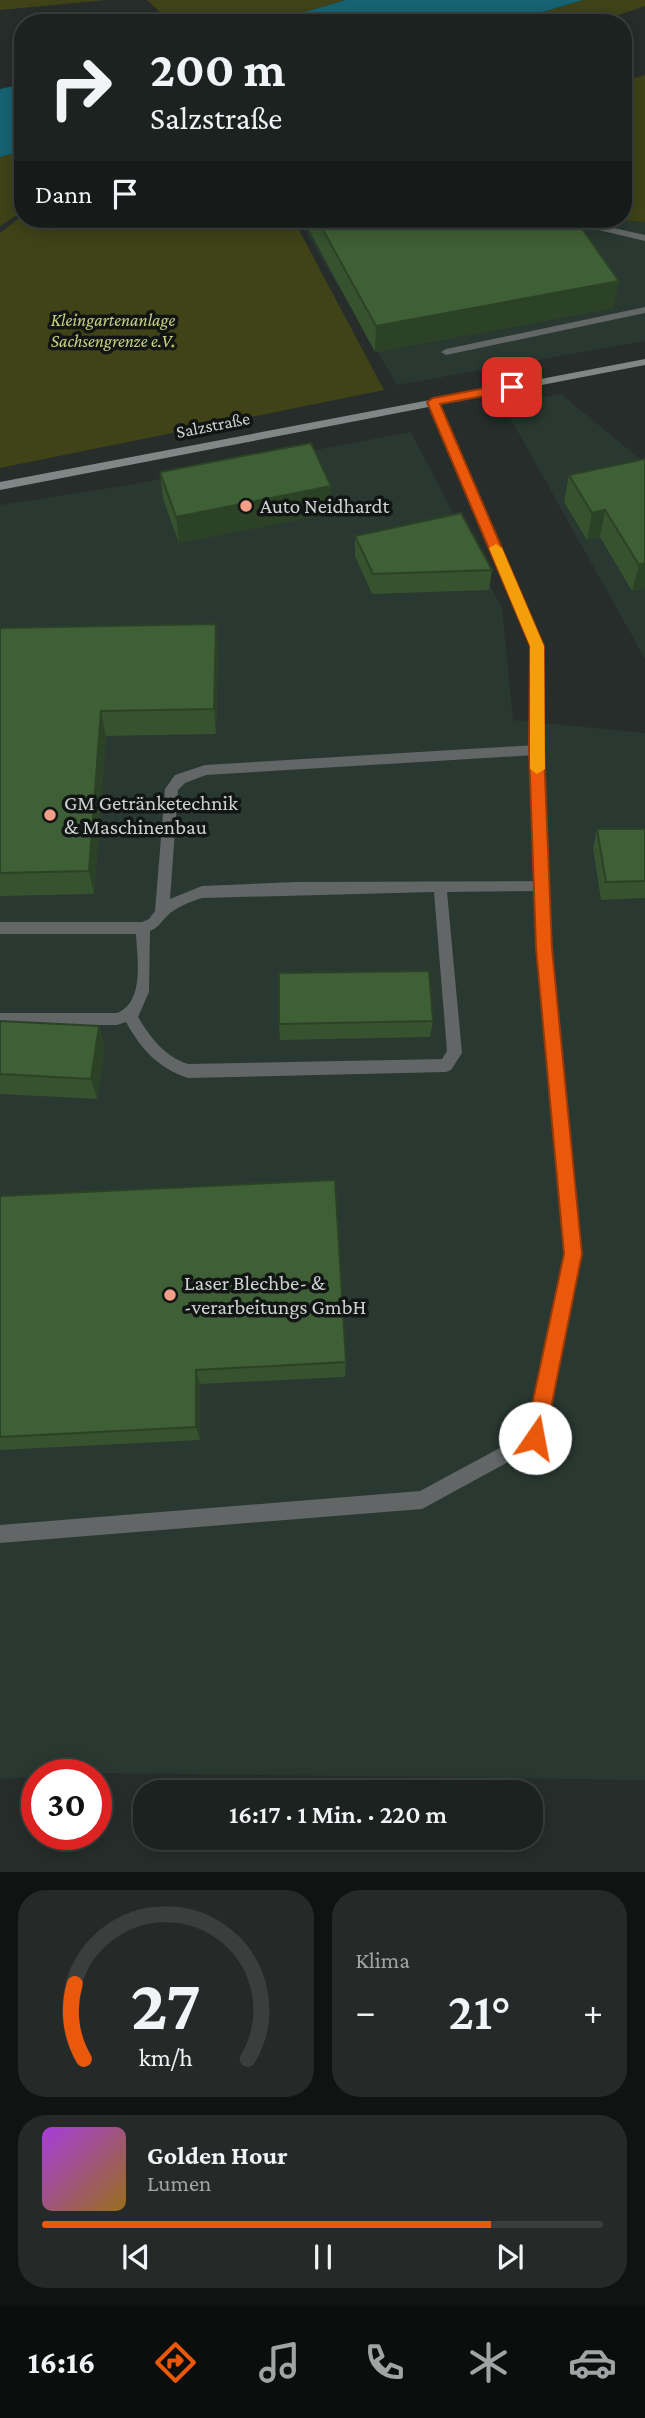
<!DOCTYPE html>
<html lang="de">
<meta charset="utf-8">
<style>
:root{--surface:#1c2220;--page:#252a29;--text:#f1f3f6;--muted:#a0a4a5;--line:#3a3f3e;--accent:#ea580c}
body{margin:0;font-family:"Crimson Pro",serif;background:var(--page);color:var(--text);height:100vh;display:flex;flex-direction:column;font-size:26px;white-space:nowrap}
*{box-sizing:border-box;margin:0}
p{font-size:23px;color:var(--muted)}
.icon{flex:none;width:38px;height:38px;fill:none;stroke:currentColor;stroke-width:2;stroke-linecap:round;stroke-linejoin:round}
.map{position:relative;height:1872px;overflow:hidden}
.panel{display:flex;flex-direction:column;gap:18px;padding:18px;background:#0f1312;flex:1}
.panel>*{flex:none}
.guide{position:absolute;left:14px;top:14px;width:618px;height:214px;border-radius:28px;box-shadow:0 4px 18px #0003,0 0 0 2px var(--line);background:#1c2220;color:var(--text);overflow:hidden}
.speed{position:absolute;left:21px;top:1759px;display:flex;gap:14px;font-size:35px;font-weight:700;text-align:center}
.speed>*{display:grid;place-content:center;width:91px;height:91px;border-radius:50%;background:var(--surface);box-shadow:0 4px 18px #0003,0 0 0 2px var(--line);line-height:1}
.speed .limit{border:10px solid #d22;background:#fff;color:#111}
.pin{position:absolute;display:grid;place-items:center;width:60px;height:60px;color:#fff;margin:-30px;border-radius:14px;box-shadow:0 4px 10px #0006}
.me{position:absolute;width:77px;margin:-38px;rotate:12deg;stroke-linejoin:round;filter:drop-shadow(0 0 5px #0008)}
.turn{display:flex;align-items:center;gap:24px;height:147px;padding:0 21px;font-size:32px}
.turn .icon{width:91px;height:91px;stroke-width:2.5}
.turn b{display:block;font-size:49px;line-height:60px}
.then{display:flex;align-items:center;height:66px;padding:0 21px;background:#0003;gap:14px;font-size:26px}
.big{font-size:52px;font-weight:600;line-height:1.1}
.panel .card{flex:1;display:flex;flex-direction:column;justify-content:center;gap:10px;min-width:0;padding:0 24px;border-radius:28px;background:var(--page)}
.panel .dial{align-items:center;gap:0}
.dial svg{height:182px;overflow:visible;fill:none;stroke:var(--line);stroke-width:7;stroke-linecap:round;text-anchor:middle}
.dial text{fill:var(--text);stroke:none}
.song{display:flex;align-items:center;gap:21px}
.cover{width:84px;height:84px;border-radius:10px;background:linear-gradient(135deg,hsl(280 70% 55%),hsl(40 70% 35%))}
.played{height:7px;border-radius:4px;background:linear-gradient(90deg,var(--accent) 80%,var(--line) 80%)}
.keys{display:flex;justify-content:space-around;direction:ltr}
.heat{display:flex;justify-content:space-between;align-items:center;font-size:38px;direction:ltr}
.panel .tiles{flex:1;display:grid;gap:18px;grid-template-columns:1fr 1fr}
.card:last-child{grid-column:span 2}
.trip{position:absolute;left:133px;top:1780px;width:410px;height:70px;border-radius:28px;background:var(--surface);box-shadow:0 4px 18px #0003,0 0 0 2px var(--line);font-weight:600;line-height:70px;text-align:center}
.tabs{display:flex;height:112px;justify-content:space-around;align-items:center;background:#0b0e0d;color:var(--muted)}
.tabs .icon{width:49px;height:49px}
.tabs .active{color:var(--accent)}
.tabs b{font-size:32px;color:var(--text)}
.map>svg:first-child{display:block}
.built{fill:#293831}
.green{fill:#3f4317}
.water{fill:#166374}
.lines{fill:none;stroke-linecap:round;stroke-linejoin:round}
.service{fill:#626666;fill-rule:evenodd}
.minor{fill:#626666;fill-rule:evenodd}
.secondary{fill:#808787;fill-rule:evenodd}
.wall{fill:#36522e}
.shaded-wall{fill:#2c4226}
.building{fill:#3f5f36;stroke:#2c4226;stroke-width:2}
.route{fill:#ea580c;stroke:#983908;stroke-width:2}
.slow{fill:#f59e0b}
.poi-dot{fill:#f49e88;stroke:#111513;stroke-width:2.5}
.labels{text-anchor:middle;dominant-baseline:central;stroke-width:7;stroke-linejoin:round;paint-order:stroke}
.far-park-label{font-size:18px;font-style:italic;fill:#cad180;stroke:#111513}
.far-street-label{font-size:18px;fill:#ced3d1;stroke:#111513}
.poi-label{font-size:21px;fill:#ced3d1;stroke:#111513;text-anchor:start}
</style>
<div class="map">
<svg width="645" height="1872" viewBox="0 0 645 1872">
<rect width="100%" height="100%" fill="#262d2a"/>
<path class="built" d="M 298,219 L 603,219 L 645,222 L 645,341 L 397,385 Z
M 561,394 L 645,463 L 645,659 L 503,405 Z
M 411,432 L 502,608 L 513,720 L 645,733 L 645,1780 L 101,1773 L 37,1774 L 37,1777 L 0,1779 L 0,505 L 129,485 Z"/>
<path class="green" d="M 0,0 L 107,0 L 0,10 Z
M 147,0 L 346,0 L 266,23 L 171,23 Z
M 583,0 L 645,0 L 645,6 L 594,23 L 506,23 Z
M 645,75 L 645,222 L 604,219 L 623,219 L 623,82 Z
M 23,151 L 23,211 L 0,226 L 0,157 Z
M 23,215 L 23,219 L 293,219 L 384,390 L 0,468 L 0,233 Z"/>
<path class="water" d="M 346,0 L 583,0 L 506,23 L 266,23 Z
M 23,84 L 23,151 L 0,157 L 0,89 Z"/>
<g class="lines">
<path class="service" d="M 578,219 L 589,219 L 596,224 L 645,235 L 645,241 L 590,228 Z
M 645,307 L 645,313 L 446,355 L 441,352 L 446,349 Z
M 536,745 L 542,750 L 536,755 L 206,775 L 185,783 L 178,790 L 170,899 L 202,886 L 296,882 L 548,881 L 550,885 L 548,889 L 543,891 L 447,892 L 462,1053 L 451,1070 L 446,1072 L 188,1078 C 158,1068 141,1049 126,1022 L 117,1025 L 0,1025 L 0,1013 L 117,1013 C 145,1002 137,958 136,934 L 0,934 L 0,922 L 142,922 L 149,919 L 155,911 L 165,789 L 175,775 L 205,765 ZM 434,892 L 447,1051 L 442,1059 L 188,1064 C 165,1057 150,1037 138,1017 L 149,992 L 150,931 C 159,927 160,923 167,916 C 176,907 190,902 202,898 Z
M 535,1429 L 541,1432 L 544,1438 L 541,1444 L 422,1509 L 0,1543 L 0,1525 L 420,1491 Z"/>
<path class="minor" d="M 433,399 L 438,402 L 543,646 L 542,750 L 551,948 L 581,1254 L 544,1438 L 541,1444 L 535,1447 L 529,1444 L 526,1438 L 565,1254 L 537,948 L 530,750 L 531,646 L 428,402 Z"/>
<path class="secondary" d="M 645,359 L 645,365 L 0,490 L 0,482 Z"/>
</g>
<path class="wall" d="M 303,219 L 536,219 L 614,308 L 375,352 Z
M 645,459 L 645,588 L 632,591 L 600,537 L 587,540 L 564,502 L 569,475 Z
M 160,472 L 331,513 L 179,543 L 163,499 Z
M 355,536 L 492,570 L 489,590 L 372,594 L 355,556 Z
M 216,624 L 218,650 L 216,734 L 106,736 L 94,894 L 0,896 L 0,628 Z
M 597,829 L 645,829 L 645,898 L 601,900 L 593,848 Z
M 0,1021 L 99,1026 L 105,1047 L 97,1099 L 0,1094 Z
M 433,1021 L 430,1037 L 280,1040 L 279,1024 Z
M 0,1196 L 346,1362 L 345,1377 L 200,1384 L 200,1440 L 0,1450 Z"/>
<path class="shaded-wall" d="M 619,281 L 614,308 L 375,352 L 376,326 Z
M 331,486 L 331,513 L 179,543 L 176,517 Z
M 605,510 L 600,537 L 587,540 L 592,513 Z
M 645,563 L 645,588 L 632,591 L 639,565 Z
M 216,624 L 218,650 L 216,734 L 214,709 Z
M 101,711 L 106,736 L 94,894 L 89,871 Z
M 99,1026 L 105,1047 L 97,1099 L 91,1079 Z
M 196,1370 L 200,1384 L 200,1440 L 196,1427 Z"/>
<path class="building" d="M 317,219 L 536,219 L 540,223 L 567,219 L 575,219 L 619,281 L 376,326 Z
M 311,443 L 331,486 L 176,517 L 160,472 Z
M 645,459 L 645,563 L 639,565 L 605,510 L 592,513 L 569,475 Z
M 461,513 L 492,570 L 373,574 L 355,536 Z
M 216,624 L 214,709 L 101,711 L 89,871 L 0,873 L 0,628 Z
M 597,829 L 645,829 L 645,881 L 606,882 Z
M 429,971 L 433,1021 L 279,1024 L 279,973 Z
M 0,1021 L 99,1026 L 91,1079 L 0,1074 Z
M 335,1180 L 346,1362 L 196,1370 L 196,1427 L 0,1437 L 0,1196 Z"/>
<path class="route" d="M 512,383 L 516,384 L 516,390 L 440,404 L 544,646 L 544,750 L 552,948 L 582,1254 L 545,1438 L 542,1445 L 535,1448 L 528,1445 L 525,1438 L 564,1254 L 536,948 L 529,750 L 530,646 L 427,402 L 433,398 Z"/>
<path class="slow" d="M 496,544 L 502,548 L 544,646 L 545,769 L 537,774 L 530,769 L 530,646 L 489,548 Z"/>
<g class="poi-dot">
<circle cx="246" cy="506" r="7"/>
<circle cx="50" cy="815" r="7"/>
<circle cx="170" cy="1295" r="7"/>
</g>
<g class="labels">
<g class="far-park-label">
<text x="113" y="320">Kleingartenanlage<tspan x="113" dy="21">Sachsengrenze e.V.</tspan></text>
</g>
<g class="far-street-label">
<text transform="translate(213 425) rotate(-11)">Salzstraße</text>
</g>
<g class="poi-label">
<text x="260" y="506">Auto Neidhardt</text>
<text x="64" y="803">GM Getränketechnik<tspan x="64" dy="24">&amp; Maschinenbau</tspan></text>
<text x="184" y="1283">Laser Blechbe- &amp;<tspan x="184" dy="24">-verarbeitungs GmbH</tspan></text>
</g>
</g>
</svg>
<div class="speed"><div class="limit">30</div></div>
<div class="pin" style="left:512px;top:387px;background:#d93025"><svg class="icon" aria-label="arrive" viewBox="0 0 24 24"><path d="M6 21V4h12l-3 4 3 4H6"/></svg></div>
<svg class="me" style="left:535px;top:1438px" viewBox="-20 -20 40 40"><circle r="19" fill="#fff"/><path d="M0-13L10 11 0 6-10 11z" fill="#ea580c"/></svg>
<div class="trip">16:17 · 1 Min. · 220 m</div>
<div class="guide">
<div class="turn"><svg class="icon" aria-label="right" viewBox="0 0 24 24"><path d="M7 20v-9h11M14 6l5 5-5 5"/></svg><div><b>200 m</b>Salzstraße</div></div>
<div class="then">Dann<svg class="icon" aria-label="arrive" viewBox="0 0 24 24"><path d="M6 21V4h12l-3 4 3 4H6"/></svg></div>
</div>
</div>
<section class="panel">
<div class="tiles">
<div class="card dial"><svg viewBox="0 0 100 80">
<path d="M14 69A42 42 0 1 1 86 69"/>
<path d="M14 69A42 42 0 0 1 10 36" stroke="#ea580c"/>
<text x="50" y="56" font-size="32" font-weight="700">27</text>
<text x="50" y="72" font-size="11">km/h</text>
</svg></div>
<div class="card"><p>Klima</p>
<div class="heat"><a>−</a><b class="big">21°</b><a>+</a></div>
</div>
<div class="card">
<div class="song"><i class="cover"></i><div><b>Golden Hour</b><p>Lumen</p></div></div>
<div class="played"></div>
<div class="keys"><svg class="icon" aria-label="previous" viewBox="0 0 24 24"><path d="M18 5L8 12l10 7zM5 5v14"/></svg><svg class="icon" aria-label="pause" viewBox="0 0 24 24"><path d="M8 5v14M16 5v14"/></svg><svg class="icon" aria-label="next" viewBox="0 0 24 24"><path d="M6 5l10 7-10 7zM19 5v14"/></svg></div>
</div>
</div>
</section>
<nav class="tabs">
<b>16:16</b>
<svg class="icon active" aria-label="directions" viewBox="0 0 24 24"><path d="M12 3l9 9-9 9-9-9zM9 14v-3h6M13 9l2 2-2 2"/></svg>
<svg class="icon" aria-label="music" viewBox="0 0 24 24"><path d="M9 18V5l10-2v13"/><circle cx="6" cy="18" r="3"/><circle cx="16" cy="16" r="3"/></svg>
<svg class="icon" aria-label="phone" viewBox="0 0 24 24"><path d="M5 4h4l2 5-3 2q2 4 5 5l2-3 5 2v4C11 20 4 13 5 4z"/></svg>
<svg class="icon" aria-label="climate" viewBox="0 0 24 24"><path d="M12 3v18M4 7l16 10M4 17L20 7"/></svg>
<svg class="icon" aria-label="car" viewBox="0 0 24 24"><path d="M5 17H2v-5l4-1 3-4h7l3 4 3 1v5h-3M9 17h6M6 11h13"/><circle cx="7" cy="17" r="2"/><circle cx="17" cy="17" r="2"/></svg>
</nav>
